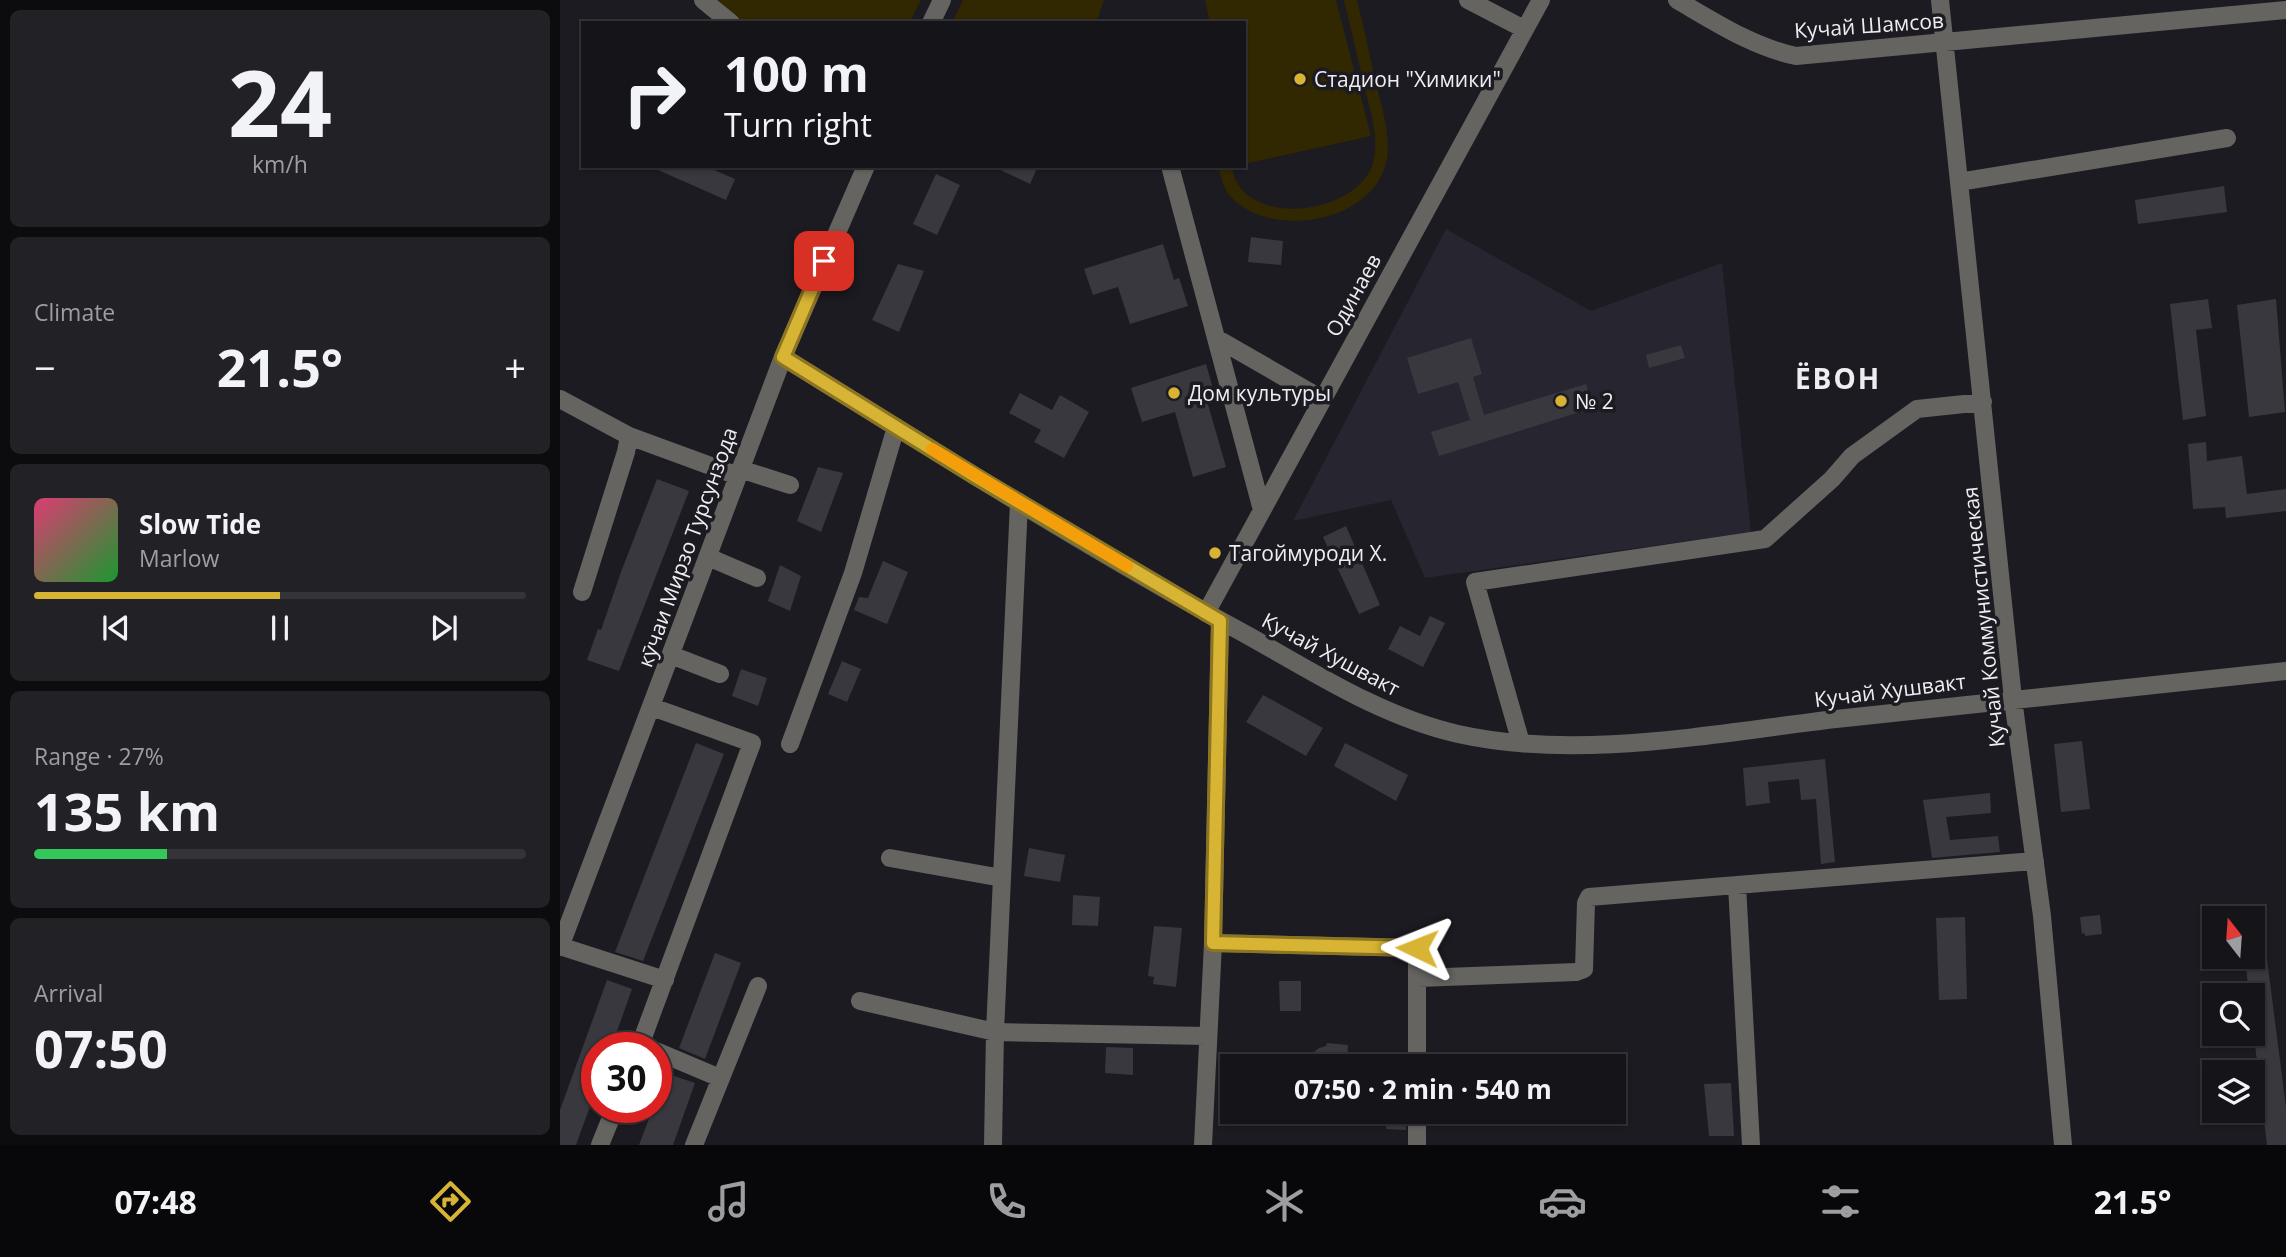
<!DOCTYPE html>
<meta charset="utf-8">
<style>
:root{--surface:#151419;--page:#222126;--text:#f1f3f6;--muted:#9d9ea2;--line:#343338;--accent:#d7b434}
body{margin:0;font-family:"Open Sans",sans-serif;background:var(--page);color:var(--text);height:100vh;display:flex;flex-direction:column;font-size:26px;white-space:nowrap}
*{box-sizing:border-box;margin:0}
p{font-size:23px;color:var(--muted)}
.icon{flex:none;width:38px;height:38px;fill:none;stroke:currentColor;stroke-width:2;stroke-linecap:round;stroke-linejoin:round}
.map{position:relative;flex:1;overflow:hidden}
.sheet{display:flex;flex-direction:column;gap:10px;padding:10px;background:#0c0b0e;width:560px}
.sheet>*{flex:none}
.top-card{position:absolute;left:21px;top:21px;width:665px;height:147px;border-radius:0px;box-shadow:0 2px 5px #0004,0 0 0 2px var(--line);background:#151419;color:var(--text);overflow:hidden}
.needle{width:46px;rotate:343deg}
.controls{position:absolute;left:1642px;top:906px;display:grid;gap:14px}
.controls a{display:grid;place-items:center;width:63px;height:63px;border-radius:0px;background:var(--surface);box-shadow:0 2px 5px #0004,0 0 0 2px var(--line);font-size:35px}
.speed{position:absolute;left:21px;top:1032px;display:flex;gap:14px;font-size:35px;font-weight:700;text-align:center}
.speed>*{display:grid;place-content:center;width:91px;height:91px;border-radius:50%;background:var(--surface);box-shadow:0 2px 5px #0004,0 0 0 2px var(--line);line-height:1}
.speed .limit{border:10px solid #d22;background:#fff;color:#111}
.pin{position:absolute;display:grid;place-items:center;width:60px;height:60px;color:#fff;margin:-30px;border-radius:14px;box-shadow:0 4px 10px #0006}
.me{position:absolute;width:77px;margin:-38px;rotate:272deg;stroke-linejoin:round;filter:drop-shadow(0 0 5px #0008)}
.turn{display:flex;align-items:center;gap:24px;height:147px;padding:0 28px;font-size:32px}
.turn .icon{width:91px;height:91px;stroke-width:2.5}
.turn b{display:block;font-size:49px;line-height:60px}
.big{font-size:52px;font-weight:700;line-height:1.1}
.sheet .tile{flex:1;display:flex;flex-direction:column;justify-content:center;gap:10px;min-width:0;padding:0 24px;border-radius:10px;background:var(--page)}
.sheet .dial{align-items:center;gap:0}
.dial b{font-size:91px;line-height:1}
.song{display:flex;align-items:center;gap:21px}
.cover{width:84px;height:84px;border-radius:10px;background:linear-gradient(135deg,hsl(340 70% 55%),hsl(130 70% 35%))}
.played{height:7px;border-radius:4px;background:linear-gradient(90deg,var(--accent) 50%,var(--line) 50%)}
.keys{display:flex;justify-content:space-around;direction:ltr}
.heat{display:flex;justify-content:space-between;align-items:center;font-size:38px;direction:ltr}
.charge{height:10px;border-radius:5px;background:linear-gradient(90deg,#34c759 27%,var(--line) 0)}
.trip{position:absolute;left:660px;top:1054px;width:406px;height:70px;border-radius:0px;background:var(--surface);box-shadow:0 2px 5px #0004,0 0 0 2px var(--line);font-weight:700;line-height:70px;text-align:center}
.tabs{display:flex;height:112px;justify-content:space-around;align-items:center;background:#08080a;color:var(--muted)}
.tabs .icon{width:49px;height:49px}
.tabs .selected{color:var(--accent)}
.tabs b{font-size:32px;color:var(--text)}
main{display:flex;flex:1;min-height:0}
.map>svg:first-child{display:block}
.built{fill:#262530}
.green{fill:#312700}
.building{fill:#39383f}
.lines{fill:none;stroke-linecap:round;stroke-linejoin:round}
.minor{stroke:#656461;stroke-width:18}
.route-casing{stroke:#8c7522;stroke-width:18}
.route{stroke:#d7b434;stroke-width:12}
.slow{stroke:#f59e0b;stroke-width:12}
.poi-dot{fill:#d7b434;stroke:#1c1b21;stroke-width:2.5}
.labels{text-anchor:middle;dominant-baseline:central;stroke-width:7;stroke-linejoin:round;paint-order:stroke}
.street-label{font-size:21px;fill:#eeeef2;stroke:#1c1b21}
.poi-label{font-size:21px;fill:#eeeef2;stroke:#1c1b21;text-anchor:start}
.district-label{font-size:28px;font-weight:bold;letter-spacing:2px;fill:#eeeef2;stroke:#1c1b21}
</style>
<main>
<section class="sheet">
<div class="tile dial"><b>24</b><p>km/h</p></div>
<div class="tile"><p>Climate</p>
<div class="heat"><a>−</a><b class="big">21.5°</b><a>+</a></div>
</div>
<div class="tile">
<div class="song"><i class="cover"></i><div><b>Slow Tide</b><p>Marlow</p></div></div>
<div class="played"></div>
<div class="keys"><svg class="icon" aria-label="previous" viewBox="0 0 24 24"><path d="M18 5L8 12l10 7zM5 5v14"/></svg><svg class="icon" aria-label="pause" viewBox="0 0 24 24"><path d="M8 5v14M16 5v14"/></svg><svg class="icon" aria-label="next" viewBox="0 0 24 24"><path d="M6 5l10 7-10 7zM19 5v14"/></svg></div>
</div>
<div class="tile"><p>Range · 27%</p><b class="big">135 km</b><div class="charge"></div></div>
<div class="tile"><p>Arrival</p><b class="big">07:50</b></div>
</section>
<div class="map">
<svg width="1726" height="1145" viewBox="0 0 1726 1145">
<rect width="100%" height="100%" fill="#1c1b21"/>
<path class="built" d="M 886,229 L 1031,311 L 1162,263 L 1191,532 L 865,578 L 831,500 L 733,521 Z"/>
<path class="green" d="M 158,0 L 361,0 L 349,23 L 181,23 L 156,2 Z
M 403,0 L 544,0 L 536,23 L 392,23 Z
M 645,0 L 776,0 L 811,136 L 684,164 L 684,23 L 650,23 Z
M 784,0 L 797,0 C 804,28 810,56 816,84 C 822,109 832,136 826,163 C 812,223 710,240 670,196 C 664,189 660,175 658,166 L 671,166 C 673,172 675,181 679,186 C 709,227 804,209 814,159 C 819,134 809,108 804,84 C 797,56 791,28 784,0 Z"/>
<path class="building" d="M 89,166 L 145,166 L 175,179 L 166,200 Z
M 432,166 L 478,166 L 470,184 Z
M 376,174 L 400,185 L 377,235 L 353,224 Z
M 1664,186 L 1667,212 L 1578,224 L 1575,200 Z
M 691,237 L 723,241 L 721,265 L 688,262 Z
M 603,244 L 614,280 L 619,278 L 628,306 L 570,324 L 558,287 L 533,295 L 524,269 Z
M 338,264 L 364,271 L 339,332 L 312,320 Z
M 1648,299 L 1652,328 L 1636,330 L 1646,416 L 1623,420 L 1610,304 Z
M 1716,299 L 1725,412 L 1689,417 L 1677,305 Z
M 911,338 L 922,374 L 913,377 L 924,415 L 1026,384 L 1033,408 L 879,456 L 871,432 L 910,420 L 898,382 L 858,394 L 847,358 Z
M 1121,345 L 1125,358 L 1089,368 L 1086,355 Z
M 646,364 L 656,399 L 647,401 L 666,467 L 633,477 L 615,412 L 582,422 L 571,388 Z
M 460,393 L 492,410 L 500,395 L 529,412 L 504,458 L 474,442 L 481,430 L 449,413 Z
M 1646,442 L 1647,461 L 1682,456 L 1687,494 L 1726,489 L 1726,511 L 1666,518 L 1665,507 L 1633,509 L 1628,444 Z
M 258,467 L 283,473 L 261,532 L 237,521 Z
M 97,479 L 129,491 L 59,671 L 27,660 L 38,629 L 41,630 L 61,572 Z
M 786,526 L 820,605 L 799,614 L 763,537 Z
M 323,561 L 348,572 L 327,624 L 294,610 L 299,597 L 308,598 Z
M 220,565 L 241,576 L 230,611 L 208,601 Z
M 870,616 L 885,623 L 863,667 L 828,649 L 840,626 L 860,636 Z
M 282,661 L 301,669 L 287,702 L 268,694 Z
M 181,669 L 207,678 L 198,706 L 172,696 Z
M 703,695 L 763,728 L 746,756 L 686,722 Z
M 1522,741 L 1530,809 L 1501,812 L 1494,744 Z
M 136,743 L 164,754 L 83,961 L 55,952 Z
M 785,743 L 848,775 L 836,801 L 774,766 Z
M 1265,759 L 1275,862 L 1261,864 L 1256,799 L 1241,800 L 1239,779 L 1208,782 L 1210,803 L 1186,806 L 1183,768 Z
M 1430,793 L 1431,813 L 1386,817 L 1390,840 L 1438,836 L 1440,852 L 1372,858 L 1363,800 Z
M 469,848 L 505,855 L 500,882 L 464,876 Z
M 513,895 L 540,897 L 538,926 L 512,925 Z
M 1540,915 L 1542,934 L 1525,936 L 1525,933 L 1522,934 L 1520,917 Z
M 1405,917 L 1407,999 L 1379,1000 L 1376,918 Z
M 594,926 L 622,928 L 616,987 L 593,984 L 594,977 L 588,976 Z
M 1705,944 L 1726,1107 L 1726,1145 L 1707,1145 L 1692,1020 L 1692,996 L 1689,996 L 1685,957 L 1692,957 L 1692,945 Z
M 155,953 L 181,963 L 145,1059 L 119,1048 Z
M 47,980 L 72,989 L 51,1048 L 37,1048 L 37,1087 L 16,1145 L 0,1145 L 0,1110 Z
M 719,981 L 741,981 L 741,1011 L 720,1011 Z
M 767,1043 L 788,1045 L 787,1066 L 756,1066 L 752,1058 L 754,1052 L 759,1048 L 766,1046 Z
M 546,1047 L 573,1048 L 573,1075 L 545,1073 Z
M 105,1073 L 135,1083 L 113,1145 L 79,1145 L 93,1108 L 96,1108 L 96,1098 Z
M 1171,1083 L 1174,1136 L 1149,1136 L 1144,1084 Z
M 827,1111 L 846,1111 L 846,1130 L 826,1129 Z"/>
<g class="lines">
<path class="minor" d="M 143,0 L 171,23
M 908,0 L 964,29
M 1117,0 C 1155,22 1193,47 1236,56 L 1726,10
M 1380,0 L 1453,699 L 1482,916 L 1503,1145
M 371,23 L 382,0
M 610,166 L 702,510
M 1399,182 L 1667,138
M 656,338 L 762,399
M 223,357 C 376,452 529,549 687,635 C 755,673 822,717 898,734 C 1019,761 1155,733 1276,719 C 1426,702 1576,686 1726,671
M 0,399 L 69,436
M 180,469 L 230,485
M 148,557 L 197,578
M 22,592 L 66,452 L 69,436 L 178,476
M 646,613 L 981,0
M 111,655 L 160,674
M 961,743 L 915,582 L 1205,539 L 1272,479 L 1292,456 L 1357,409 L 1423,402
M 230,744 L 293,573 L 336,427
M 330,858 L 442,878
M 1177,885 L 1191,1145
M 653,943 L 857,948 L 857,1066
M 0,946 L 105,980
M 0,947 L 223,357 L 306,166
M 858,978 L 1016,972 L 1024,969 L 1026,903 L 1029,897 L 1475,861
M 300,1001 L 435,1032 L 647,1036
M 79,1048 L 192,743 L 92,707
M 96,1051 L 160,1078
M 40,1145 L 55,1108
M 134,1145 L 198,986
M 433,1145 L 435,1032 L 459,502
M 643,1145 L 653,943 L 660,621
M 857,1145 L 857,1111"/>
</g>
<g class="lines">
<defs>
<path id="route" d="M 264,261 L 223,357 L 415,476 L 660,621 L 653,943 L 857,948"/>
</defs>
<use href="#route" class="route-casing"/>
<use href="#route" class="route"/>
<path class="slow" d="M 372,449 L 567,566"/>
</g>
<g class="poi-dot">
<circle cx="740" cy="79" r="7"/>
<circle cx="614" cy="393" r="7"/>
<circle cx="1001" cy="401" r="7"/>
<circle cx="655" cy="553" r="7"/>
</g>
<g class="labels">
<g class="street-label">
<text transform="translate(1309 25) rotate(-4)">Кучай Шамсов</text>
<text transform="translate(793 295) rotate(-61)">Одинаев</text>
<text transform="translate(127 547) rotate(-70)">кӯчаи Мирзо Турсунзода</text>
<text transform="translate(1423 617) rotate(-96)">Кучай Коммунистическая</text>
<text transform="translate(771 654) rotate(28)">Кучай Хушвакт</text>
<text transform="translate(1330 690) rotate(-7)">Кучай Хушвакт</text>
</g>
<g class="poi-label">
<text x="754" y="79">Стадион "Химики"</text>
<text x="628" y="393">Дом культуры</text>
<text x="1015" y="401">№ 2</text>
<text x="669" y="553">Тагоймуроди Х.</text>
</g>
<g class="district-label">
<text x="1278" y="378">ЁВОН</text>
</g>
</g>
</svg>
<div class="controls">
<a><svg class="needle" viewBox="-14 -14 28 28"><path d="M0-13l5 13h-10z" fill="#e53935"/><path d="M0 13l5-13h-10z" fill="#9d9ea2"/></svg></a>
<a><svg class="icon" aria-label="search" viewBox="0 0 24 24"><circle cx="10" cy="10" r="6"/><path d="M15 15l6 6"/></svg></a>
<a><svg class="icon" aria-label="layers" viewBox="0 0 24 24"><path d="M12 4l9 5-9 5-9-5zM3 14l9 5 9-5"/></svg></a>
</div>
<div class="speed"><div class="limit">30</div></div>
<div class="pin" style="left:264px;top:261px;background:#d93025"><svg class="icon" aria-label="arrive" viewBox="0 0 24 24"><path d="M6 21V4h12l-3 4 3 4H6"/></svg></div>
<svg class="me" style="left:857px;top:948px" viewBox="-20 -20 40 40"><path d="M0-17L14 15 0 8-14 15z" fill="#d7b434" stroke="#fff" stroke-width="4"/></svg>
<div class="trip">07:50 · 2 min · 540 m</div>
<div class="top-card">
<div class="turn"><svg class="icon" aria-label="right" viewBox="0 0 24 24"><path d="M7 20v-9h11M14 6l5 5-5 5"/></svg><div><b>100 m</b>Turn right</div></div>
</div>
</div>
</main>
<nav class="tabs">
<b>07:48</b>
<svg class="icon selected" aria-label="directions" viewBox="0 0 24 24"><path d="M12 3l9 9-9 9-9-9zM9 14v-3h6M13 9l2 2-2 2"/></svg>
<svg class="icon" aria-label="music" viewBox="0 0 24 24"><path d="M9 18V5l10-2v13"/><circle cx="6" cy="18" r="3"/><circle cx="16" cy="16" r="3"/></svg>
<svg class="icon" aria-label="phone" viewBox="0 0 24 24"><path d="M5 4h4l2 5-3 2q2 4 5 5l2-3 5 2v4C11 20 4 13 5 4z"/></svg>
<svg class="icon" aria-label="climate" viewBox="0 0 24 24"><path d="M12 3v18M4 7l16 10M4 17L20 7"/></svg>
<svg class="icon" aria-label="car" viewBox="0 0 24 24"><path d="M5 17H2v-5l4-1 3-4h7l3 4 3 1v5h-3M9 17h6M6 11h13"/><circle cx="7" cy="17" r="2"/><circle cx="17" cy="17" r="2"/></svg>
<svg class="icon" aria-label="filters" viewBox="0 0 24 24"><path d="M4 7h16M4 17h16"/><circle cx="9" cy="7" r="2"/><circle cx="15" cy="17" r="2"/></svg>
<b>21.5°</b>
</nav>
